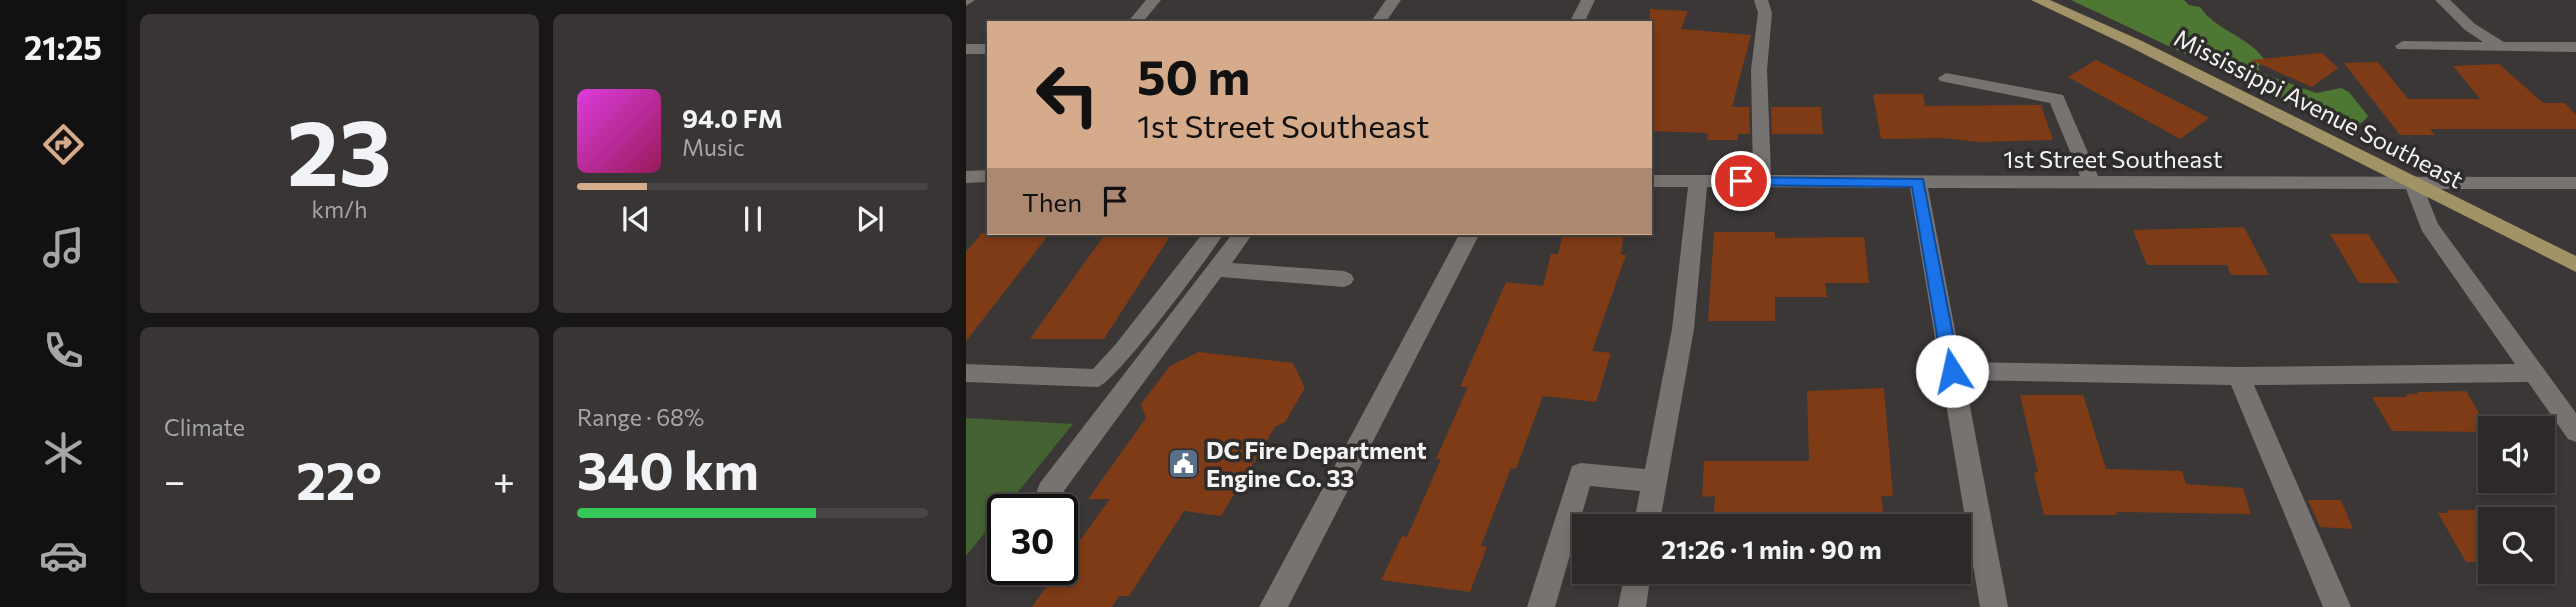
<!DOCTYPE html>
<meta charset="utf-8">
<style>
:root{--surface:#2c2928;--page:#383534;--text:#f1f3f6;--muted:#a6a6a8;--line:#484545;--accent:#d6ab8b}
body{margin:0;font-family:Commissioner,sans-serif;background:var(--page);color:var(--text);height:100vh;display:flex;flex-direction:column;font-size:26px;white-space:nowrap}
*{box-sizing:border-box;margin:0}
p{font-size:23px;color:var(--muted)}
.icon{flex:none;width:38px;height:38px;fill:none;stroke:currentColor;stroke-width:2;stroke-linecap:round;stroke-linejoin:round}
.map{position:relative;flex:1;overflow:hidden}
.sheet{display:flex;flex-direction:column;gap:14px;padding:14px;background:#181716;width:840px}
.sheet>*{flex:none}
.top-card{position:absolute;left:21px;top:21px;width:665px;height:214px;border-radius:0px;box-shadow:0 4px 10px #0003,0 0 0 2px var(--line);background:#d6ab8b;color:#111;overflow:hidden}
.controls{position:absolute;left:1512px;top:416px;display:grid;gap:14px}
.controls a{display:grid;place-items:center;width:77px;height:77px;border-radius:0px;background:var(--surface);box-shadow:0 4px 10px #0003,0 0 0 2px var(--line);font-size:35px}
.speed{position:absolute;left:21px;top:494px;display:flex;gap:14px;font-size:35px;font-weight:700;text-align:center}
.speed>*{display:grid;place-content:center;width:91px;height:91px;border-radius:50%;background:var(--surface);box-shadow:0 4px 10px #0003,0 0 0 2px var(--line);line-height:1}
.speed .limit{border:4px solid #111;border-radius:10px;background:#fff;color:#111}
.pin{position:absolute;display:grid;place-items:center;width:60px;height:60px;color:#fff;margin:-30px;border:4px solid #fff;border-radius:50%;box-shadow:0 2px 7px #0007}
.me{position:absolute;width:77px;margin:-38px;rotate:350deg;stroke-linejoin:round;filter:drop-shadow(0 0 5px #0008)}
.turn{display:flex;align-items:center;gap:24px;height:147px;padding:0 35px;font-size:32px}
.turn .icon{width:91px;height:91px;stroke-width:2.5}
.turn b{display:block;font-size:49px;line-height:60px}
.then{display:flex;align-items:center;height:66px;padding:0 35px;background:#0003;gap:14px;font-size:26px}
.big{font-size:52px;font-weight:700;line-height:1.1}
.sheet .card{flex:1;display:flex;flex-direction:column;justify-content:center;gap:10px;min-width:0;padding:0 24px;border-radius:10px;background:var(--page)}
.sheet .dial{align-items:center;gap:0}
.dial b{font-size:91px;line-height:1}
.song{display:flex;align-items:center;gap:21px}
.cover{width:84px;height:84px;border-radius:10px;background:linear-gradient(135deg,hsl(300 70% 55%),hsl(330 70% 35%))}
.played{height:7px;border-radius:4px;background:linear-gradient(90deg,var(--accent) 20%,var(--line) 20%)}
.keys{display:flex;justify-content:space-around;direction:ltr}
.heat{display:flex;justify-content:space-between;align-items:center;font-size:38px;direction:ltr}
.charge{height:10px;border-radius:5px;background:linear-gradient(90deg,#34c759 68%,var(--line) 0)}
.sheet .tiles{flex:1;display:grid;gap:14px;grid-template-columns:repeat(2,1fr)}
.trip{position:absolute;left:606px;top:514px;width:399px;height:70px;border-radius:0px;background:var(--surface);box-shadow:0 4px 10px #0003,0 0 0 2px var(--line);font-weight:700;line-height:70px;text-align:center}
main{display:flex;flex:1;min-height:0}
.tabs{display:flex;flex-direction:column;width:126px;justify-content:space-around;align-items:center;background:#121010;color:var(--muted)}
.tabs .icon{width:49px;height:49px}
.tabs .selected{color:var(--accent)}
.tabs b{font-size:32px;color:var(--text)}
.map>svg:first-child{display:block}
.green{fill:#456332}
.forest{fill:#4f7734}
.building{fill:#7f3b16}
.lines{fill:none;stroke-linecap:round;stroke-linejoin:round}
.minor{fill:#767371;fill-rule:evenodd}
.major{fill:#a19267;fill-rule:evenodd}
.route{fill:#1a73e8;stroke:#114b97;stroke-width:2}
.labels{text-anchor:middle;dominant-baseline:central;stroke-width:7;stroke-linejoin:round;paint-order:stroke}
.street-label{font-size:24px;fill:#f5f3f2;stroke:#2f2d2c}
.poi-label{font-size:24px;font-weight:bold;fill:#f5f3f2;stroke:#2f2d2c;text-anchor:start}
</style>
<main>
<nav class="tabs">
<b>21:25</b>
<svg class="icon selected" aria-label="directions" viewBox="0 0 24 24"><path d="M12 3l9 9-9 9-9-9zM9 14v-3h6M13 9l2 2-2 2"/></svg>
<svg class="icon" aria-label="music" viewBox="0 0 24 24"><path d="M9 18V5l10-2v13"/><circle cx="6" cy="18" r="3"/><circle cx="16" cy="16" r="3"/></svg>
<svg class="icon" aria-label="phone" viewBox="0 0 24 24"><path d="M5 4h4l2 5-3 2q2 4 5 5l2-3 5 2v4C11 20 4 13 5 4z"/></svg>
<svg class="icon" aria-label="climate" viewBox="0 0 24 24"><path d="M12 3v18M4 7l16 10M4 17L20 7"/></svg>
<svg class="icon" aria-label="car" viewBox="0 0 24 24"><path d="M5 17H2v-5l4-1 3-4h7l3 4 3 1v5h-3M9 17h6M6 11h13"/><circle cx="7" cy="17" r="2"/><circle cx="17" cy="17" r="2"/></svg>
</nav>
<section class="sheet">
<div class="tiles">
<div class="card dial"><b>23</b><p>km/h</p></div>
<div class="card">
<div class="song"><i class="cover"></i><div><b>94.0 FM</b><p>Music</p></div></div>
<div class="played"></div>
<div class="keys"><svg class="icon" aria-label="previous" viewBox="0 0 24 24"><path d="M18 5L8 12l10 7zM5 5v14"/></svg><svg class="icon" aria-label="pause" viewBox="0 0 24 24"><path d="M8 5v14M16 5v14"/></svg><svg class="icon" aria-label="next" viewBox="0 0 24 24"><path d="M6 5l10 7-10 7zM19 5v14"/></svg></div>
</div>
<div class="card"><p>Climate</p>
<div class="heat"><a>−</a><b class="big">22°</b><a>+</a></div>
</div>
<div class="card"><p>Range · 68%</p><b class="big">340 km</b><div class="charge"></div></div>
</div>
</section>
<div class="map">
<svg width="1610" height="607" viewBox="0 0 1610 607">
<rect width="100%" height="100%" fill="#3a3736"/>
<path class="green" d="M 0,418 L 107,424 L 0,556 Z"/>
<path class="forest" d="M 1105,0 L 1218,0 L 1223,5 L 1234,7 C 1249,30 1282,36 1298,59 L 1292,67 L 1295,73 L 1350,93 L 1375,88 L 1383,92 L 1402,116 C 1395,126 1384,129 1372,126 Z"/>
<path class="building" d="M 684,9 L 722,11 L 715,29 L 785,35 L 766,107 L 783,107 L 784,134 L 772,134 L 772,140 L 741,140 L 742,133 L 684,131 Z
M 1356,53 L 1372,68 L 1346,87 L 1285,60 Z
M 1130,60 L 1138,64 L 1243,118 L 1214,139 L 1102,77 Z
M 1412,62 L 1442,99 L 1514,99 L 1487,66 L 1533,64 L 1577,103 L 1599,103 L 1610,115 L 1610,129 L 1464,129 L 1469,135 L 1434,135 L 1378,63 Z
M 907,94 L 957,94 L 959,106 L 1075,105 L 1087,140 L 1013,142 L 977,138 L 915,139 Z
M 805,107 L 855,107 L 857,134 L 806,134 Z
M 1278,227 L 1303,275 L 1265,275 L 1261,265 L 1181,265 L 1167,230 Z
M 748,232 L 809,232 L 809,238 L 898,237 L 903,283 L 859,283 L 861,297 L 809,297 L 809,321 L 742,321 Z
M 16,233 L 84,233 L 0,341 L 0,252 Z
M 140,233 L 206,233 L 138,339 L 64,339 Z
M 597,233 L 658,233 L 655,255 L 660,255 L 626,351 L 645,353 L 630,402 L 577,396 L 550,469 L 545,468 L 515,546 L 521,547 L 504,592 L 415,580 L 436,536 L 441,537 L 475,459 L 470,459 L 502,387 L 494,387 L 540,282 L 577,286 L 585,254 L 592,254 Z
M 1364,234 L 1402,234 L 1433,283 L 1393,283 Z
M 233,352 L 327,363 L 339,388 L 319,422 L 309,427 L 255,516 L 218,511 L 163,596 L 153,596 L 146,607 L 66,607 L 93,569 L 96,569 L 96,565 L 144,499 L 122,499 L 180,418 L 175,404 L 204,366 Z
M 918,388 L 927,496 L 915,496 L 919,527 L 747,527 L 749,496 L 736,497 L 738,461 L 843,461 L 841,391 Z
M 1500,391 L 1524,432 L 1426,431 L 1406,397 L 1441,397 L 1440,394 L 1452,394 L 1451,392 Z
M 1054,395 L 1117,395 L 1140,469 L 1216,471 L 1220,484 L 1277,488 L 1285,514 L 1150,512 L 1151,515 L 1078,515 L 1068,473 L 1072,472 Z
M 1342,500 L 1375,500 L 1387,529 L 1354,527 Z
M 1481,510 L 1524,510 L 1524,562 L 1500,562 L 1472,513 L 1482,513 Z"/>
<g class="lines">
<path class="minor" d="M 0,0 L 9,0 L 0,6 Z
M 180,0 L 195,0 L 176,23 L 161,23 Z
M 420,0 L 435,0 L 419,23 L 404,23 Z
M 615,0 L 629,0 L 618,23 L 603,23 Z
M 788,0 L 802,0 L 806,13 L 801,70 L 805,175 L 1114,176 L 1084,103 L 974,81 L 972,78 L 980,73 L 1097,95 L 1132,176 L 1610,177 L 1610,189 L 1458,189 L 1472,224 L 1610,413 L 1610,442 L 1602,439 L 1562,382 L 1288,385 L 1385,607 L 1357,607 L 1265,385 L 999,380 L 1042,607 L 1014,607 L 944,188 L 741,187 L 728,329 L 693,527 L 667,527 L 674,491 L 624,486 L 589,607 L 561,607 L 606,466 L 615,463 L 679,469 L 706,329 L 722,187 L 684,187 L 684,175 L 787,175 L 785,70 L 792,13 ZM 962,188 L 1440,189 L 1456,231 L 1549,364 L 1273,367 L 995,362 Z
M 1469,0 L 1484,0 L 1509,24 L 1538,42 L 1610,42 L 1610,52 L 1431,49 L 1429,46 L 1437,41 L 1517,42 L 1499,30 Z
M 0,44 L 23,44 L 23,54 L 0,54 Z
M 23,170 L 23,182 L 0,183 L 0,171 Z
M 237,233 L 258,233 C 243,257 152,380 132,387 L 0,382 L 0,364 L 127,369 L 149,345 Z
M 267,233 L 287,233 L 266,263 L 378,271 L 385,274 L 388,279 L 385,284 L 378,287 L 255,277 L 92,499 L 83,502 L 74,499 L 71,491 L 74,483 Z
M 494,233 L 514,233 L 322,607 L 293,607 Z
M 659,572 L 685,572 L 680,607 L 652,607 Z"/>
<path class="major" d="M 1065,0 L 1084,0 L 1176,41 L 1610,256 L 1610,272 L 1164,47 Z"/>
</g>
<path class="route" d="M 775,177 L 957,179 L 994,371 L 992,376 L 980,376 L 977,371 L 946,187 L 770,185 L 770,178 Z"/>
<defs>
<symbol id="civic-square" viewBox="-11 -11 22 22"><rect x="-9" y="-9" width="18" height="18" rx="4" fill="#5c6f8a" stroke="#2f2d2c"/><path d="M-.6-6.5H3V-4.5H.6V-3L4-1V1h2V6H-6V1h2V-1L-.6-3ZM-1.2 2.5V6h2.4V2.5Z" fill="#fff"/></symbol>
</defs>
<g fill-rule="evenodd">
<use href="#civic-square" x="200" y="446" width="35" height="35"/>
</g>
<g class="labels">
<g class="street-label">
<text transform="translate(1353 108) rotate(27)">Mississippi Avenue Southeast</text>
<text x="1147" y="158">1st Street Southeast</text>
</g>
<g class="poi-label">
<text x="240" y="449">DC Fire Department<tspan x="240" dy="28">Engine Co. 33</tspan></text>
</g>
</g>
</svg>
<div class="controls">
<a><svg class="icon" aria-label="sound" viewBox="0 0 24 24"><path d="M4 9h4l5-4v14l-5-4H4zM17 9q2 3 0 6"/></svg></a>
<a><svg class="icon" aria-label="search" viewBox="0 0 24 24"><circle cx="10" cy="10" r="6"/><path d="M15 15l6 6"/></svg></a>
</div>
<div class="speed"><div class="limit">30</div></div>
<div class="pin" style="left:775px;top:181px;background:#d93025"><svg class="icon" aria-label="arrive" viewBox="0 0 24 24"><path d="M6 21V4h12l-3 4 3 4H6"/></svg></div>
<svg class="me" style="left:986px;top:371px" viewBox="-20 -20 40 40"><circle r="19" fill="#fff"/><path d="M0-13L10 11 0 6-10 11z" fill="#1a73e8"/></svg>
<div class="trip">21:26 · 1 min · 90 m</div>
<div class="top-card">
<div class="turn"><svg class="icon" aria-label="left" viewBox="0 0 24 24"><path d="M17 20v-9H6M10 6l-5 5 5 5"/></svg><div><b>50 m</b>1st Street Southeast</div></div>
<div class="then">Then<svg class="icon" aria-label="arrive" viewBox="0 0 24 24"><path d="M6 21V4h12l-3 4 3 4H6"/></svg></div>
</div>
</div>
</main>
